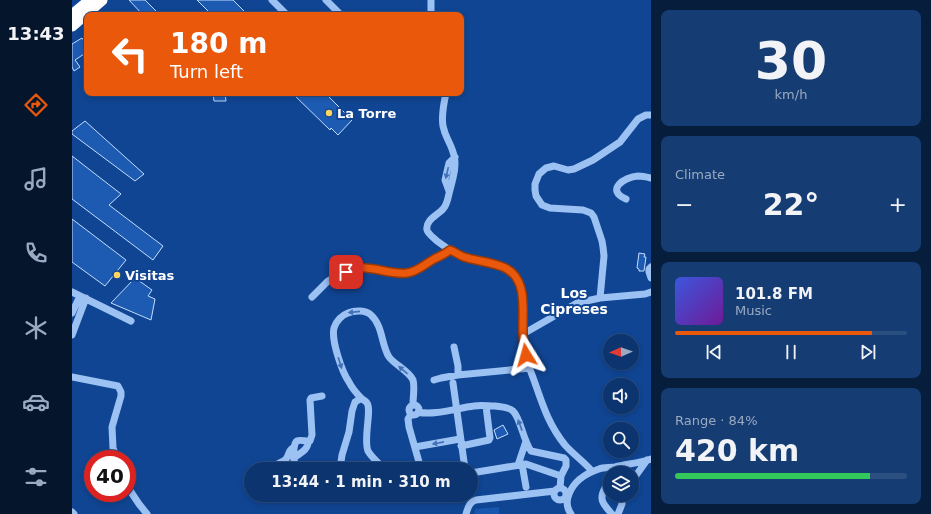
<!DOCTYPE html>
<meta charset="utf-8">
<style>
:root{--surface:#0c346e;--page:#153c73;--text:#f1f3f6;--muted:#9aaac2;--line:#2c4f81;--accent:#ea580c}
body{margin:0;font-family:"DejaVu Sans",sans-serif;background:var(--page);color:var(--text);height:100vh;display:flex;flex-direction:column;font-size:15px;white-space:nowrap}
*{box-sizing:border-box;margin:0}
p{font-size:13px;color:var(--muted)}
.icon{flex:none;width:22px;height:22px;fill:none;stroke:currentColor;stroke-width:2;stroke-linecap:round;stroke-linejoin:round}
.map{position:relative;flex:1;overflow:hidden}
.drawer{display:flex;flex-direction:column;gap:10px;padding:10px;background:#071d3c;width:280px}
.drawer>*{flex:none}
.guide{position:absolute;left:12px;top:12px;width:380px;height:84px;border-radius:8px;box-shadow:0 2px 6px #0003,0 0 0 1px var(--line);background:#ea580c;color:#fff;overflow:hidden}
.needle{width:26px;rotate:268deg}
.fabs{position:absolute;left:531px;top:334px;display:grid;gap:8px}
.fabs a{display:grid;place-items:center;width:36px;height:36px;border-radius:50%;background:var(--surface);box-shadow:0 2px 6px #0003,0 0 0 1px var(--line);font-size:20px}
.speed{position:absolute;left:12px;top:450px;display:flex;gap:8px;font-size:20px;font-weight:700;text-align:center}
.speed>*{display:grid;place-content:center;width:52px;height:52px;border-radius:50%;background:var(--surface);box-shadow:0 2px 6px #0003,0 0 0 1px var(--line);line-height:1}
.speed .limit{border:6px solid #d22;background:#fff;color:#111}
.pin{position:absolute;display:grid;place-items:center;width:34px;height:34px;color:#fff;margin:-17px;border-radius:8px;box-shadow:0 2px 6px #0006}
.me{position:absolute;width:44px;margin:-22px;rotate:352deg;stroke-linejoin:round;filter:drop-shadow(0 0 3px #0008)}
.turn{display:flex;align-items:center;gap:14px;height:84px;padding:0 20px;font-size:18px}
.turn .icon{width:52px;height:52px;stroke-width:2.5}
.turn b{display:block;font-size:28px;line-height:34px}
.big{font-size:30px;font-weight:700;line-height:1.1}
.drawer .card{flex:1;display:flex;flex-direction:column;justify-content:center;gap:6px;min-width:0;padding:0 14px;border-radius:8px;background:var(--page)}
.drawer .dial{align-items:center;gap:0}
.dial b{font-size:52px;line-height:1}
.song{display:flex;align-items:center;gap:12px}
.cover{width:48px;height:48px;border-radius:6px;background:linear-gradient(135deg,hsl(230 70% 55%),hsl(280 70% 35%))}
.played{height:4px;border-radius:2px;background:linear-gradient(90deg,var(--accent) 85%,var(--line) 85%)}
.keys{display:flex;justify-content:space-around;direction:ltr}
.heat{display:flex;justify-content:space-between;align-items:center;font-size:22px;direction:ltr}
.charge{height:6px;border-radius:3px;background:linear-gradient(90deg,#34c759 84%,var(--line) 0)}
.trip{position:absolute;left:172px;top:462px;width:234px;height:40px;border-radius:20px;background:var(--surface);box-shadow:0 2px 6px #0003,0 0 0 1px var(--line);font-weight:700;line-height:40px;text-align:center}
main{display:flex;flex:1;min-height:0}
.tabs{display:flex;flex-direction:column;width:72px;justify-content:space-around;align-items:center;background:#05152c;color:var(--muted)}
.tabs .icon{width:28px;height:28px}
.tabs .on{color:var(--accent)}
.tabs b{font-size:18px;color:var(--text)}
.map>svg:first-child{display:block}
.green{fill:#1756ae}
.building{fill:#1d5bb3;stroke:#c4dcfe}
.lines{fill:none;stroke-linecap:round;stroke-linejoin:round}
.minor{stroke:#9cc1f3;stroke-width:7}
.highway{stroke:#fff;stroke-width:11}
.oneway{fill:#4170b5}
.route-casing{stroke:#983908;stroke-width:10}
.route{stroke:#ea580c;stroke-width:7}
.poi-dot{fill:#ffd55f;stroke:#104593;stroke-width:1.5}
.labels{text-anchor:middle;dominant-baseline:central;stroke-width:4;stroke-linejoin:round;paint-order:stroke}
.poi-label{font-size:13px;font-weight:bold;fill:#fff;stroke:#104593;text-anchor:start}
.neighbourhood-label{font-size:14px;font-weight:bold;fill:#fff;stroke:#104593}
</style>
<main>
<nav class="tabs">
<b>13:43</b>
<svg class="icon on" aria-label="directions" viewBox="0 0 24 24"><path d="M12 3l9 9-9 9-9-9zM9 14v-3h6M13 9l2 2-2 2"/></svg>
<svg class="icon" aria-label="music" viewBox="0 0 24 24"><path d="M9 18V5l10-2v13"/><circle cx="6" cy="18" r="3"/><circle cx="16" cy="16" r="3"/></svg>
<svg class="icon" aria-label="phone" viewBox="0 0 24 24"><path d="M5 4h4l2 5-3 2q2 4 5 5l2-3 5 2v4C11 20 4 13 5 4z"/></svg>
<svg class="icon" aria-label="climate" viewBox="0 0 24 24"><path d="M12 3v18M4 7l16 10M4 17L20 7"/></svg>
<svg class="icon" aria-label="car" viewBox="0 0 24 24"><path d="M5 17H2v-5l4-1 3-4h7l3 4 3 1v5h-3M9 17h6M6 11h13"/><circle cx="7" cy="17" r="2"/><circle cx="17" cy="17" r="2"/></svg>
<svg class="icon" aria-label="filters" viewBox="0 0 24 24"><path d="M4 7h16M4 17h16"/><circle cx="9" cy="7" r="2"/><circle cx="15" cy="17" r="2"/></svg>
</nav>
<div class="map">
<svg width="579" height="514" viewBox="0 0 579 514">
<rect width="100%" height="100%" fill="#104593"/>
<path class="green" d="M 427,507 L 427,514 L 403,514 L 403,509 Z"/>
<path class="building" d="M 57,0 L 73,0 L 88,15 L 71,15 Z
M 125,0 L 161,0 L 176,15 L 140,15 Z
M 10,38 L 15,45 L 15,52 L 3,60 L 8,67 L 2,71 L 0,67 L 0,44 Z
M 141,93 L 153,93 L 154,101 L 142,101 Z
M 220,93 L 253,93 L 280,120 L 266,135 L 259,128 L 258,130 Z
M 13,121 L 72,174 L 63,181 L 0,134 L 0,131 Z
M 0,156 L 49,194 L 37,205 L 91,246 L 81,260 L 0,199 Z
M 0,219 L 54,260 L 33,286 L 0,262 Z
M 567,253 L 573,254 L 572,257 L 574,257 L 572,271 L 567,271 L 567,269 L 565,268 Z
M 63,278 L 80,290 L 76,296 L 83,299 L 79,320 L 39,303 Z
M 431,425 L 436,434 L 425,439 L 422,430 Z"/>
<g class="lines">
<path class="minor" d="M 200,0 L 215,15
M 254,0 L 268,14
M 359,15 L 359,0
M 374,93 C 372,103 369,115 371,126 C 372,131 374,136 376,140 C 383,154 385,163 381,178 C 380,182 379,186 378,190 C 376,196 376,204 371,209 C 366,215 353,220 355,230 C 356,234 362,238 365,241 C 373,247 381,253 391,256 C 409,263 434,262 445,280 C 455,295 450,319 451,336 C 452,352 457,368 463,383 C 471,406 477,425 493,445 C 501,454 511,461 519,470
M 377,191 L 373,180 L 377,163 L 383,157
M 554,199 C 533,190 552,177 566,176 C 570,176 575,177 579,178
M 579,267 L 577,269 L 577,272 L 579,278
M 0,292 L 59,321
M 240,297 L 256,281 L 263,277 L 284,268 L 295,268 L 328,273 L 336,273 L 347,269 L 363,259 L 371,255 L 378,250
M 528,298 L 532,256 L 531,247 L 530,241 L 522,217 L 519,213 L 511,210 L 478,208 L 470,205 L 464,196 L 463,190 L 463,184 L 467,174 L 474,168 L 482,166 L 496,170 L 502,169 L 521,160 L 548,142 L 566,119 L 574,115 L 579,115
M 0,313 L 8,296
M 451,334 L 505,303 L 528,298 L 573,294 L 579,292
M 0,335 L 14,298
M 382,347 L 386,366 L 386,375
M 0,377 L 46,386 L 49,392 L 49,396 L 40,427 L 41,448 L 45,459
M 362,380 L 369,378 L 386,375 L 458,368
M 381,383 L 393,469
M337 410a5 5 0 1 1 10 0a5 5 0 1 1-10 0Z
M 346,412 C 362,416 385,408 402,406 C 409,405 416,406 423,406 C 429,407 437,407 441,411 C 449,419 451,440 459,451 L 492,458 L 494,460 L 494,466 L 489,476 L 488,488
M 339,414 L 336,419 L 337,427 L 349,469
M 389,446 L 417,440 L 418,438 L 414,406
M 343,447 L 388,439
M 222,458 C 228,453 236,450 236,442
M 207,463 C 220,459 213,452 222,447
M 450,464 L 454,487
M 446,465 L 454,441
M 226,469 C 225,467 223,466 223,463 C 221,459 221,443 225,441 C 229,439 234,442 238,441 L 240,435 L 238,400 L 239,398 L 250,396
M 268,469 L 270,455 L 277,432 L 280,411 L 283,402 L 288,399 L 290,399
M 312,469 C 307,463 300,458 296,451 C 291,439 300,410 295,403 C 293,400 293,401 290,399 C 286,395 280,388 277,382 C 270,372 259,340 262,328 C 264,321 270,315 276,313 C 283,310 294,310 299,315 C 311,326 309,344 317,357 C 323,365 337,371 341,380 C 343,387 341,397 341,404
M 399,473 L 454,464 L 489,476
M 538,479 C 537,483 535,485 533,488 C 526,500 532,505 540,514
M 560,481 L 575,460
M 55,486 L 67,504 L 75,514
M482 494a6 6 0 1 1 12 0a6 6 0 1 1-12 0Z
M 246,495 C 251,499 256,499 262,495
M 0,512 L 2,514
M 394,514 C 396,508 397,502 404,500 L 483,491
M 499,514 C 494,507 494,501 497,494 C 502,481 515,473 527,469 C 532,467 538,468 543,467 C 555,464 567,463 579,459
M 546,514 L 550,504 L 550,498 L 552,495"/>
<path class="highway" d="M 0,15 L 18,0
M 0,26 L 30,0"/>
</g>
<defs><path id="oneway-solid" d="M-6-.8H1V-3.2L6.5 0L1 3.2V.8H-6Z"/></defs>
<g class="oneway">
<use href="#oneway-solid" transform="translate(375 173) rotate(103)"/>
<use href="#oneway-solid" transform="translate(282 312) rotate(174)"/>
<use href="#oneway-solid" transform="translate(268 363) rotate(73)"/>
<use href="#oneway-solid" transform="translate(331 370) rotate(-139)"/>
<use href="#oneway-solid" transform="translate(448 425) rotate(-110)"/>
<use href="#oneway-solid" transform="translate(366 443) rotate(169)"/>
</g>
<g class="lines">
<defs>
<path id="route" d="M 274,272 C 277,271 281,268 285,268 C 302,266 318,275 335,273 C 345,272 353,264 362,259 C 368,256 373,254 378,250 C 383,252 387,255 392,257 C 405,261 419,262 431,267 C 457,277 450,312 451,334 C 451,341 452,348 454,355"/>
</defs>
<use href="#route" class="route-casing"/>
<use href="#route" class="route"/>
</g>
<g class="poi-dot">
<circle cx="257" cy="113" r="4"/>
<circle cx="45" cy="275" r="4"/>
</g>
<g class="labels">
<g class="poi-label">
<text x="265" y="113">La Torre</text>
<text x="53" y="275">Visitas</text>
</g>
<g class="neighbourhood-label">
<text x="502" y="293">Los<tspan x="502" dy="16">Cipreses</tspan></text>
</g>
</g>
</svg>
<div class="fabs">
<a><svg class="needle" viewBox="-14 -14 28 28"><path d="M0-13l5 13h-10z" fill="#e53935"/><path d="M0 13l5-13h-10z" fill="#9aaac2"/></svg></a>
<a><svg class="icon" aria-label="sound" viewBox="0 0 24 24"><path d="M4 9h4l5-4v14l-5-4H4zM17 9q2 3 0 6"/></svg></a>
<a><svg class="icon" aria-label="search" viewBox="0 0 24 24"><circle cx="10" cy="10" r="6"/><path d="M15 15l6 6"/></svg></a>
<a><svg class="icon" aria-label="layers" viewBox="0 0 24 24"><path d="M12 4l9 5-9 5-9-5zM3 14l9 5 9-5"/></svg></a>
</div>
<div class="speed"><div class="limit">40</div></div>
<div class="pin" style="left:274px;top:272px;background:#d93025"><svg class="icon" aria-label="arrive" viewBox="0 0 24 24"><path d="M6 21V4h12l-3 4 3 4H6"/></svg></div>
<svg class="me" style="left:454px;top:355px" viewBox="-20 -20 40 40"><path d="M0-17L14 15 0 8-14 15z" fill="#ea580c" stroke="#fff" stroke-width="4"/></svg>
<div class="trip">13:44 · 1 min · 310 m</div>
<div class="guide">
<div class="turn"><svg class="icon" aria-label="left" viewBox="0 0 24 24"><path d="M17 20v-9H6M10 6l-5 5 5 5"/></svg><div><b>180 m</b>Turn left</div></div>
</div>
</div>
<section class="drawer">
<div class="card dial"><b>30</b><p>km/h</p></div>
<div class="card"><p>Climate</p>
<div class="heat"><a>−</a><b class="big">22°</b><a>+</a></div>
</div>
<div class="card">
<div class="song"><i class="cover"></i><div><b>101.8 FM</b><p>Music</p></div></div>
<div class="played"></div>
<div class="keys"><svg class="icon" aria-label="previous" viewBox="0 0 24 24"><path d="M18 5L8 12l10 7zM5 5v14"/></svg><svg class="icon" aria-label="pause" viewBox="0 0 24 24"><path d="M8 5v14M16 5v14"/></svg><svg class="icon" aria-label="next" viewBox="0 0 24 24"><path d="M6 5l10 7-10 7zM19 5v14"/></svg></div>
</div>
<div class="card"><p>Range · 84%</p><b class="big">420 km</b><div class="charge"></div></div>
</section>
</main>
